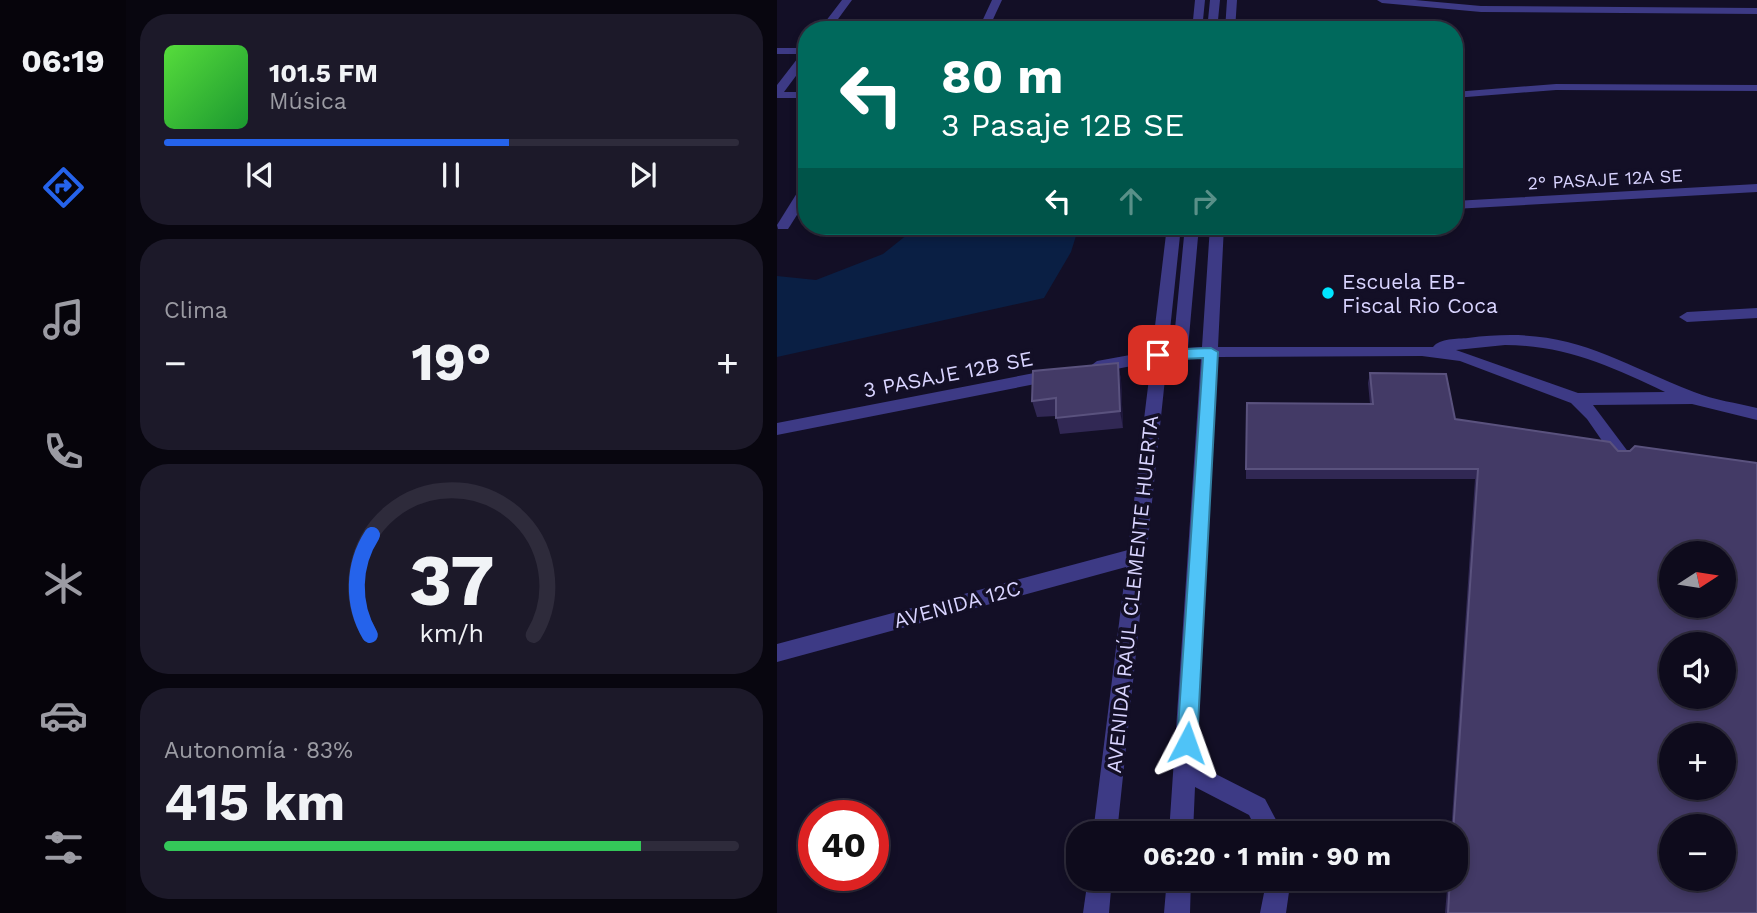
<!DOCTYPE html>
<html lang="es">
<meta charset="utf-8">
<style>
:root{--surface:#0e0b1c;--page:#1c1929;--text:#f1f3f6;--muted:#9b9ba3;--line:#2e2b3b;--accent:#2563eb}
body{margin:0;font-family:"Work Sans",sans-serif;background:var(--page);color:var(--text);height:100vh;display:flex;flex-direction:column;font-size:26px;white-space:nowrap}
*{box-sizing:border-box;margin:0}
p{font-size:23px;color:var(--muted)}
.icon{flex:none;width:38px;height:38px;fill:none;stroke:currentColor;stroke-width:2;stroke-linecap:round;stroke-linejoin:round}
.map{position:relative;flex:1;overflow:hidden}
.sheet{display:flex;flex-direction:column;gap:14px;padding:14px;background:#08060f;width:651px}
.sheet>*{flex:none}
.top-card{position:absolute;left:21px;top:21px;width:665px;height:214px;border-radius:28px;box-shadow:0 4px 10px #0003,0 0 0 2px var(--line);background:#00695c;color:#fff;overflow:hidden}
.needle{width:46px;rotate:78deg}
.tools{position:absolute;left:882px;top:541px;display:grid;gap:14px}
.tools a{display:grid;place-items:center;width:77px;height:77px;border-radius:50%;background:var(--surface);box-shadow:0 4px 10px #0003,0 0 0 2px var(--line);font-size:35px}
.speed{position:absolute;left:21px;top:800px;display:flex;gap:14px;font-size:35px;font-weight:700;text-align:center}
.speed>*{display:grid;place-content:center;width:91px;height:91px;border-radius:50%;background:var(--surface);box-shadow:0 4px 10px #0003,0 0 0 2px var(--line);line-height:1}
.speed .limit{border:10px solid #d22;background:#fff;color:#111}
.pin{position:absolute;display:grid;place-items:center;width:60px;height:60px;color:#fff;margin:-30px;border-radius:14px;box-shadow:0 4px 10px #0006}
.me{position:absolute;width:77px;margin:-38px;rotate:4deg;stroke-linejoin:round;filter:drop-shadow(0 0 5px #0008)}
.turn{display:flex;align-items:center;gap:24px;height:147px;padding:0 28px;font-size:32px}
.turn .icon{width:91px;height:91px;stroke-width:2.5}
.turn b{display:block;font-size:49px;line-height:60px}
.lanes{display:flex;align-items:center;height:66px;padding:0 28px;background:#0003;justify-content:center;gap:35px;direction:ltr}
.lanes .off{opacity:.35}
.big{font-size:52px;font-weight:700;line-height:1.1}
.sheet .widget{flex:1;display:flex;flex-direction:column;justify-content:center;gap:10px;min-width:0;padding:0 24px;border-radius:28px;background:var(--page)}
.sheet .dial{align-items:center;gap:0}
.dial svg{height:182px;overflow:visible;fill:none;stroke:var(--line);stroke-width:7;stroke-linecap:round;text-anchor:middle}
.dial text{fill:var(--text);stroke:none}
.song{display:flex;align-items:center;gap:21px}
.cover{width:84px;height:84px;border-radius:10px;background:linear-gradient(135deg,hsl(110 70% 55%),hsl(130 70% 35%))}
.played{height:7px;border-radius:4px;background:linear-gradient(90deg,var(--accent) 60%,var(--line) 60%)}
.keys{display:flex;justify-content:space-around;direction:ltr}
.heat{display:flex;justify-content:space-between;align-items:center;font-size:38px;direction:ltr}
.charge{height:10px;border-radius:5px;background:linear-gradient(90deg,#34c759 83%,var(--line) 0)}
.trip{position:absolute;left:289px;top:821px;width:402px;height:70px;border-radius:28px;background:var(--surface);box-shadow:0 4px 10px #0003,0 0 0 2px var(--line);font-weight:700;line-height:70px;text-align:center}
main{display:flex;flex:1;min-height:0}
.tabs{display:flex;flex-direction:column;width:126px;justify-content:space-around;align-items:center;background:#06040b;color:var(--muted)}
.tabs .icon{width:49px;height:49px}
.tabs .on{color:var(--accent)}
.tabs b{font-size:32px;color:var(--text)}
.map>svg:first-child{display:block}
.water{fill:#0a1f44}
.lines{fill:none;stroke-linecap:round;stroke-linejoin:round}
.minor{fill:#3d3a85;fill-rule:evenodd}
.wall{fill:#312854}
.shaded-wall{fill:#1d163a}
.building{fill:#433a66;stroke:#5a527e;stroke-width:2;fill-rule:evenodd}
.route{fill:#4fc3f7;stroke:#337fa1;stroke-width:2}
.poi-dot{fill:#00e5ff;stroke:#130f26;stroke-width:2.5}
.labels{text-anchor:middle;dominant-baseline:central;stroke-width:7;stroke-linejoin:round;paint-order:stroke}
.far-street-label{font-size:18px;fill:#d9d4ff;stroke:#130f26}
.poi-label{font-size:21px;fill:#d9d4ff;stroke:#130f26;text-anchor:start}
.street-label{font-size:21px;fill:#d9d4ff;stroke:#130f26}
</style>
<main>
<nav class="tabs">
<b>06:19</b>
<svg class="icon on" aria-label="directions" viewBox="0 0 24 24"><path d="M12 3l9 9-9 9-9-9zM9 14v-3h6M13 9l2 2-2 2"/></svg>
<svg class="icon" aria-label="music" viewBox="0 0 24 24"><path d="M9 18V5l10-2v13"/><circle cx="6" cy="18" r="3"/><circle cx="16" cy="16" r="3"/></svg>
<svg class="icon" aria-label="phone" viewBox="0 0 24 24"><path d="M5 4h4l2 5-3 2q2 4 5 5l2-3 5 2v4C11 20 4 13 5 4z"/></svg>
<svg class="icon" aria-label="climate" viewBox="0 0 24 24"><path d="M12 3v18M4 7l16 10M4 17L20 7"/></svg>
<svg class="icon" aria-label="car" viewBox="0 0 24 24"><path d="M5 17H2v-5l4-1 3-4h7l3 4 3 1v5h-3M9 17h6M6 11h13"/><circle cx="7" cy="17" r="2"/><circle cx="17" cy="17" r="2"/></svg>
<svg class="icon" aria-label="filters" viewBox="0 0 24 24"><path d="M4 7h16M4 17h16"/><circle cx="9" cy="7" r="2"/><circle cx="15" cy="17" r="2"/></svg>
</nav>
<section class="sheet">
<div class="widget">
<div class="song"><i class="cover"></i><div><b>101.5 FM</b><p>Música</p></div></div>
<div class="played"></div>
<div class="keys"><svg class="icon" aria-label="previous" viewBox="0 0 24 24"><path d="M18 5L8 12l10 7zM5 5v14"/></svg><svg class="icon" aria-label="pause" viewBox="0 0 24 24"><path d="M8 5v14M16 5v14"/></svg><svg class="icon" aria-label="next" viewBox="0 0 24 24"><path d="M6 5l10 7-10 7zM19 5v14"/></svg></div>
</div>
<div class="widget"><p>Clima</p>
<div class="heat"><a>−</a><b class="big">19°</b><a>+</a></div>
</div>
<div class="widget dial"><svg viewBox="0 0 100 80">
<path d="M14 69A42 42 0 1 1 86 69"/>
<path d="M14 69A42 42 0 0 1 15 25" stroke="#2563eb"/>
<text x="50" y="56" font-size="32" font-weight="700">37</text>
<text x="50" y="72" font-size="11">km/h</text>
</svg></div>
<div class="widget"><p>Autonomía · 83%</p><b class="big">415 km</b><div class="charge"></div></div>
</section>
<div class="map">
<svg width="980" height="913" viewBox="0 0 980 913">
<rect width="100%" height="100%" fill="#130f26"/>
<path class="water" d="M 141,226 L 302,226 L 294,252 L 267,298 L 0,357 L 0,276 L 39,280 L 106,254 Z"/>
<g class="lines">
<path class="minor" d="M 65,0 L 75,0 L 53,30 L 42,30 Z
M 215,0 L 225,0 L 211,30 L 201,30 Z
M 418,0 L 428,0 L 425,30 L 415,30 Z
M 433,0 L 443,0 L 440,30 L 430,30 Z
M 450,0 L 460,0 L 458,30 L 448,30 Z
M 600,0 L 638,0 L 704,6 L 980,8 L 980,14 L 704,12 L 605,3 Z
M 0,48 L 30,48 L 30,61 L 7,92 L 30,92 L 30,98 L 0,98 L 0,85 L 24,54 L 0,54 Z
M 779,84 L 980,85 L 980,91 L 779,90 L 677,98 L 677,92 Z
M 30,184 L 30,199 L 13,226 L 11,229 L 1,229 L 0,225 L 25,185 Z
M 980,184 L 980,192 L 677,209 L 677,201 Z
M 390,226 L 404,226 L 391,349 L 396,349 L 408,226 L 422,226 L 411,348 L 425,347 L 433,226 L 447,226 L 441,347 L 656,347 C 663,338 680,339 691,338 C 792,325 830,358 917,392 C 937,400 960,403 980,408 L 980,420 L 915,404 L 816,405 L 852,453 L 849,458 L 837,458 L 810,419 L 794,403 L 683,361 L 645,356 L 440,357 L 419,764 L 488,799 L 506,833 L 481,833 L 472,815 L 418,787 L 416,833 L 392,833 L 424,358 L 390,360 L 340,833 L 316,833 L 349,567 L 0,662 L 0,644 L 351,550 L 374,362 L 320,373 L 312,367 L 320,361 L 375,351 ZM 728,345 C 788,345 836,367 888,392 L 801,393 L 679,350 Z
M 980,308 L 980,318 L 910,322 L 902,317 L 910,312 Z
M 278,369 L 286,375 L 284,379 L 0,435 L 0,423 Z
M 311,878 L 335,878 L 332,913 L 306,913 Z
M 390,878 L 414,878 L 413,913 L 387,913 Z
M 490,878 L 514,878 L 509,913 L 483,913 Z"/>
</g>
<path class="wall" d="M 341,363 L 344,380 L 346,428 L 283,434 L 279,416 L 260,417 L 255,401 Z
M 593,373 L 678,419 L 980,913 L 668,913 L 671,878 L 679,878 L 679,833 L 674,833 L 698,479 L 469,479 L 469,469 L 593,404 L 591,383 Z"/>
<path class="shaded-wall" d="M 341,363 L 344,380 L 346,428 L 343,411 Z"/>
<path class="building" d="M 456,24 L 489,30 L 457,30 Z
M 341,363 L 343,411 L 279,418 L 279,398 L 255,401 L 256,371 Z
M 593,373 L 669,374 L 678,419 L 833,442 L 841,451 L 853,451 L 858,446 L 980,463 L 980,913 L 671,913 L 673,878 L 679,878 L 679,833 L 676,833 L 701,469 L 469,469 L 470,403 L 596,404 ZM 894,553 L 947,553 L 947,606 L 894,606 ZM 894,644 L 947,644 L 947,696 L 894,696 ZM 894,735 L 947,735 L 947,788 L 894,788 ZM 894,826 L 947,826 L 947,878 L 894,878 Z"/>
<path class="route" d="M 434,348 L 441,352 L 420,743 L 417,750 L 410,753 L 403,750 L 400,743 L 426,358 L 381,360 L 374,355 L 381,350 Z"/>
<circle class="poi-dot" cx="551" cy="293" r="7"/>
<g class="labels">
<g class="far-street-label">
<text transform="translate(828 179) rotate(-3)">2° PASAJE 12A SE</text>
</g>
<g class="poi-label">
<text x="565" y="281">Escuela EB-<tspan x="565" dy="24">Fiscal Rio Coca</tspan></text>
</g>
<g class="street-label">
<text transform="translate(171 374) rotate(-11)">3 PASAJE 12B SE</text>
<text transform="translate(355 594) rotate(-84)">AVENIDA RAÚL CLEMENTE HUERTA</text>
<text transform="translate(180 604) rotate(-15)">AVENIDA 12C</text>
</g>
</g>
</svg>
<div class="tools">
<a><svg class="needle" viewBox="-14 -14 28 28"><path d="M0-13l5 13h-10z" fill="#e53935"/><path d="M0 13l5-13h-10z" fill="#9b9ba3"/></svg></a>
<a><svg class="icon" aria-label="sound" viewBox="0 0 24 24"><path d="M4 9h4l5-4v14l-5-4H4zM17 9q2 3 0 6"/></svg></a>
<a>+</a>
<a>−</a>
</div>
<div class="speed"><div class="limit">40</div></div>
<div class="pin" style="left:381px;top:355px;background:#d93025"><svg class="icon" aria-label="arrive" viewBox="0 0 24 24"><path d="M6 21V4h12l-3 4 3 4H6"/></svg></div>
<svg class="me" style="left:410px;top:743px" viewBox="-20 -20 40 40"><path d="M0-17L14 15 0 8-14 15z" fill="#4fc3f7" stroke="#fff" stroke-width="4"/></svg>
<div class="trip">06:20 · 1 min · 90 m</div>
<div class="top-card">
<div class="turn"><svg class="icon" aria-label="left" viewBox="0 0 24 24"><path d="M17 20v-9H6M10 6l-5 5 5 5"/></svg><div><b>80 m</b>3 Pasaje 12B SE</div></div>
<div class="lanes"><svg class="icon" aria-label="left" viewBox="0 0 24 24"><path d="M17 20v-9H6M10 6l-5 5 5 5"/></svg><svg class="icon off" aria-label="ahead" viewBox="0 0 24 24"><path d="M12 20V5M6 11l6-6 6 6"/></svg><svg class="icon off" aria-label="right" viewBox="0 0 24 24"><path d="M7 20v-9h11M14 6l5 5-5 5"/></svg></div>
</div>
</div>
</main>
